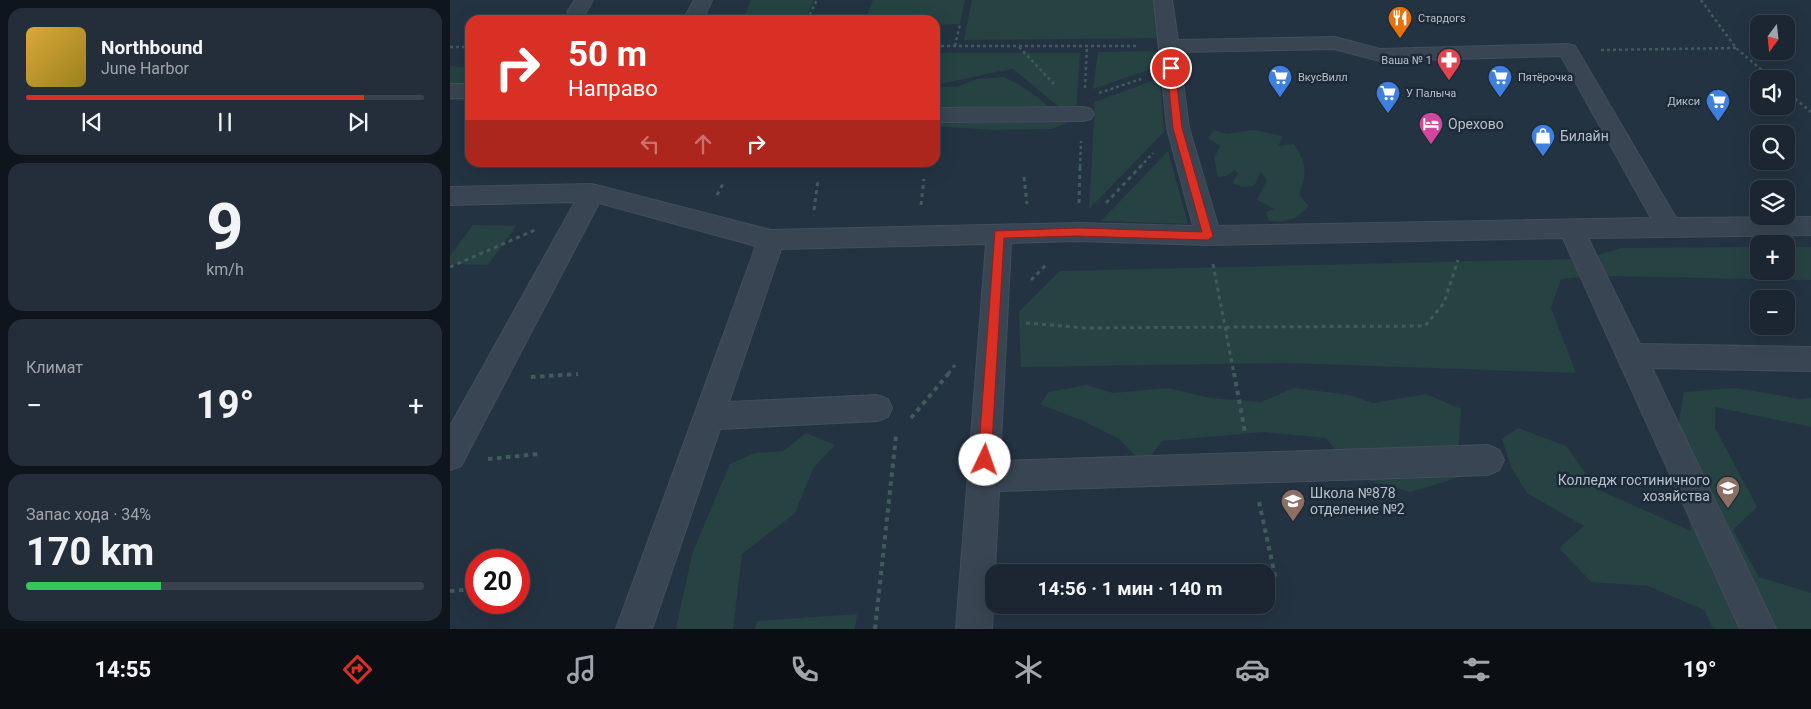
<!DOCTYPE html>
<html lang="ru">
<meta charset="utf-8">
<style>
:root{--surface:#1b2632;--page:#242e3a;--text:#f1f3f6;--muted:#a0a5ac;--line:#39434d;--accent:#d93025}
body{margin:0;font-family:Roboto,sans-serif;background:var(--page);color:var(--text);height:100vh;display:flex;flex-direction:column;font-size:19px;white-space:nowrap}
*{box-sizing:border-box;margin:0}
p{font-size:16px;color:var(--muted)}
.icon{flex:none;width:28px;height:28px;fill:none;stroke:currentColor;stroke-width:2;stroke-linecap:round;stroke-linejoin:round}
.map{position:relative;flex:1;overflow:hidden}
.panel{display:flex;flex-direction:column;gap:8px;padding:8px;background:#0f151c;width:450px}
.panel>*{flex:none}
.top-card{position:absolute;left:15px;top:15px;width:475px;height:152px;border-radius:15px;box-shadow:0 5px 20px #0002,0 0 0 1px var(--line);background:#d93025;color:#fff;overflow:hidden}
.needle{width:32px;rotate:195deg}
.controls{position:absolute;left:1300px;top:15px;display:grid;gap:10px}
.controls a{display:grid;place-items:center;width:45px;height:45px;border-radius:10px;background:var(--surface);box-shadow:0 5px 20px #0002,0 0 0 1px var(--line);font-size:25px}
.speed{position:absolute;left:15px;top:549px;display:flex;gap:10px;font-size:25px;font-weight:700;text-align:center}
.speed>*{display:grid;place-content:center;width:65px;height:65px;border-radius:50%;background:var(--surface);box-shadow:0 5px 20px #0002,0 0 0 1px var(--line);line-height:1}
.speed .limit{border:8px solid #d22;background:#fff;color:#111}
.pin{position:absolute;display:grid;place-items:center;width:42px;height:42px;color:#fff;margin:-21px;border:2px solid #fff;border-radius:50%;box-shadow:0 1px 5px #0007}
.me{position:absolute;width:55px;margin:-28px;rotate:3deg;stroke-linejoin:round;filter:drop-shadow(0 0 4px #0008)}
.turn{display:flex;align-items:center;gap:18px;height:105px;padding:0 20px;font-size:22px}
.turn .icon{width:65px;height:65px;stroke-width:2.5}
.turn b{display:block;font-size:35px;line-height:42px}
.lanes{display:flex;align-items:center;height:48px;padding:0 20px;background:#0003;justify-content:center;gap:25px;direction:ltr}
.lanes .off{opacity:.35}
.big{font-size:38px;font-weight:700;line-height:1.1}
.panel .card{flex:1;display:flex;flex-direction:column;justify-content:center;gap:8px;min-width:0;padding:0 18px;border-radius:15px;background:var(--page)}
.panel .dial{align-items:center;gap:0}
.dial b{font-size:65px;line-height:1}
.song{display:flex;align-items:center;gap:15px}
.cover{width:60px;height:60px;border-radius:8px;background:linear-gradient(135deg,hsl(40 70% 55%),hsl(50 70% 35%))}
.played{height:5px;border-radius:2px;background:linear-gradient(90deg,var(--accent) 85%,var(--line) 85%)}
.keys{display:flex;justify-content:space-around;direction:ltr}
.heat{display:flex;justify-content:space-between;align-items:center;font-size:28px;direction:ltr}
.charge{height:8px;border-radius:4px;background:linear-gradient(90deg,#34c759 34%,var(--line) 0)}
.trip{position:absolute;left:535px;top:564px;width:290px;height:50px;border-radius:15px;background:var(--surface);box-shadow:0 5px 20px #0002,0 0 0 1px var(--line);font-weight:700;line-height:50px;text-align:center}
.menu{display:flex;height:80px;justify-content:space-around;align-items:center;background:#0b0f14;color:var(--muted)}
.menu .icon{width:35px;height:35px}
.menu .selected{color:var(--accent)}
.menu b{font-size:22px;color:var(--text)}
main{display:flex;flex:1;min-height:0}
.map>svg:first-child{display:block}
.green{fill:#264243}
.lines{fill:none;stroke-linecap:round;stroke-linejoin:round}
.minor-casing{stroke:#424e5b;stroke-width:2}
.path-far2{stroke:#3f5b5b;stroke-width:2.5;stroke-dasharray:3 3;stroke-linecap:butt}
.path-far1{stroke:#3f5b5b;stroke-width:3;stroke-dasharray:4 4;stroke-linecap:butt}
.path{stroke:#3f5b5b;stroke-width:4;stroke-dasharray:4.5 4.5;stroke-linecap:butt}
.minor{fill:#394552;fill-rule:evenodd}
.route{fill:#d93025;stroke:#8d1f18}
.labels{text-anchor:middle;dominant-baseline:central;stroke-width:5;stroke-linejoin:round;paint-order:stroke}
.far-poi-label{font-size:11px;fill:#b5c0cc;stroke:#1d2a37;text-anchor:start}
.poi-label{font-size:14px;fill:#b5c0cc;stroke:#1d2a37;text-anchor:start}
</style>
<main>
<section class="panel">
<div class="card">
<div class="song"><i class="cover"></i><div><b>Northbound</b><p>June Harbor</p></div></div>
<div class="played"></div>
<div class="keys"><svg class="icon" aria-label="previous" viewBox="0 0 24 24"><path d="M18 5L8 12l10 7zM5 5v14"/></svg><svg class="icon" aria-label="pause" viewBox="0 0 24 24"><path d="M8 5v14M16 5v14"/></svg><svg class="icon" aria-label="next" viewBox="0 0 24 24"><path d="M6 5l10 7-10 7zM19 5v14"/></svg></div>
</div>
<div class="card dial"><b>9</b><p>km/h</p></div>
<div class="card"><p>Климат</p>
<div class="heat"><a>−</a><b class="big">19°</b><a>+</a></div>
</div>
<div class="card"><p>Запас хода · 34%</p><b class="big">170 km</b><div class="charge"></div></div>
</section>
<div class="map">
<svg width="1361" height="629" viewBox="0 0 1361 629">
<rect width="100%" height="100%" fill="#243342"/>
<path class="green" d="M 301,0 L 364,0 L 354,20 L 293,20 Z
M 423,0 L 515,0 L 510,24 L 485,25 L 485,20 L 415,20 Z
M 522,0 L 707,0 L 710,38 L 514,40 Z
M 709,51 L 710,66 L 643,89 L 648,52 Z
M 485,53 L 630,53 L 626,111 L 614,111 L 563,69 C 536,73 511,81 485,84 Z
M 0,66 L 20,68 L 20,101 L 0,100 Z
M 554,77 C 578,88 598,105 617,123 L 602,129 L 542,130 L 485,126 L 485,87 L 507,87 L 527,79 Z
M 710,78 L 714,132 L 639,209 L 645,102 Z
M 764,130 L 777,134 L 803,130 L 833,136 L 828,146 L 844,144 C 856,163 858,173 849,194 L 858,206 C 845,221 838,222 819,221 L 816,212 L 824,209 L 807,200 L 817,180 L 811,172 L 804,186 L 792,187 L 782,183 L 788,174 L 785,170 L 776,176 L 768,177 L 764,158 L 770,146 L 758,138 Z
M 718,151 L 738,224 L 651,221 Z
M 23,225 L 66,226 L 38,265 L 0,264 L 0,256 Z
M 1309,247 L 1309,271 L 1336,271 L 1336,247 L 1361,247 L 1361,280 L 1155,276 L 1146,256 L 1170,248 Z
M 1124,259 L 1132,277 L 1111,279 L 1101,308 L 1126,373 L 837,363 L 571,367 L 569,312 L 610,271 Z
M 636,385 L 663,393 L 718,388 L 761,398 L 811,402 L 844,388 L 899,395 L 923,403 L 976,394 L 1011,409 L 1007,478 L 961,492 L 909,478 L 876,438 L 813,432 L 712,441 L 694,465 L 669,439 L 633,421 L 590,404 L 599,392 Z
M 1285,388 L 1350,399 L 1361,398 L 1361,427 L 1265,407 L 1265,428 L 1307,507 L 1283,530 L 1309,577 L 1361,593 L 1361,629 L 1263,629 L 1254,610 L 1198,586 L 1141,582 L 1109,548 L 1134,526 L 1077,493 L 1062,469 L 1052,439 L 1068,428 L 1116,446 L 1147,489 L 1241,531 L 1229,420 L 1234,392 Z
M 356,433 L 385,445 L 364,467 L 345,513 L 292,554 L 283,629 L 226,629 L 242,554 L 280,464 L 305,453 L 333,451 Z
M 407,614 L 405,629 L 305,629 L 307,621 Z"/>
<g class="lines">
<defs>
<path id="minor" d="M 125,0 L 143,0 L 134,16 L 127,18 L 120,16 L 117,12 Z
M 244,0 L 262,0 L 253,20 L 233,20 Z
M 704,0 L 722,0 L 728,40 L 885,37 L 930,49 L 1118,44 L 1125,46 L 1226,218 L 1361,217 L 1361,235 L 1138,238 L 1190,344 L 1361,347 L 1361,371 L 1202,368 L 1326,629 L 1290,629 L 1113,238 L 758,245 L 627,241 L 561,243 L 550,461 L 1038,445 L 1049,450 L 1054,460 L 1049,470 L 1038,475 L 549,491 L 542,629 L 506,629 L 536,244 L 331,249 L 279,402 L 427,395 L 438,399 L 442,408 L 438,417 L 427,421 L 270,429 L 202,629 L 166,629 L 306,246 L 149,203 L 11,466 L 0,470 L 0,426 L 125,202 L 0,205 L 0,187 L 142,184 L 321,230 L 627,223 L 743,226 L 717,128 ZM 884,49 L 930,61 L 1111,56 L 1201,218 L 768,226 L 739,128 L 729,52 Z
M 0,84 L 20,84 L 20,98 L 0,98 Z
M 633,107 L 641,109 L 644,114 L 641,119 L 633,121 L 485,122 L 485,108 Z"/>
</defs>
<use href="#minor" class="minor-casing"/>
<path class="path-far2" d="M 1251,0 L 1286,48 L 1322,79
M 357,20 L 367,0
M 485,46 L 688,46
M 505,46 L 510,24
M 0,47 L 20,47
M 569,47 L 606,86
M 1151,50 L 1286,48
M 635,88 L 637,46
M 1336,91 L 1361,112
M 649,93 L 691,79
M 630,167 L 631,141
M 690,167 L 703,153"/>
<path class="path-far1" d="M 574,177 L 577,204
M 267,195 L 274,182
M 629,203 L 630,166
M 656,203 L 691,166
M 471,205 L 474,179
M 364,210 L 368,180
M 763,264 L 784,374
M 0,267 L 85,230
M 581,280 L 598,263
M 576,323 L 635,328 L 975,326 L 994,303 L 1008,260
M 498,374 L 505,365"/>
<path class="path" d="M 784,373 L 795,432
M 81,377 L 128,374
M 461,418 L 499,373
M 38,459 L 89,454
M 809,502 L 826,580
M 0,591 L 25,589
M 425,629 L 446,436"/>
<use href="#minor" class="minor"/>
</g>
<path class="route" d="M 721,66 L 725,68 L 732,128 L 763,236 L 758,240 L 628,236 L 554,238 L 541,460 L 539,465 L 535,466 L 530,465 L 528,460 L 545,231 L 628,228 L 752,232 L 723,128 L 717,68 Z"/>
<defs>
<symbol id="restaurant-pin" viewBox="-11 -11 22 30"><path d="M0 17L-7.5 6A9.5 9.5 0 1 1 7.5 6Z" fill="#e8710a" stroke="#1d2a37"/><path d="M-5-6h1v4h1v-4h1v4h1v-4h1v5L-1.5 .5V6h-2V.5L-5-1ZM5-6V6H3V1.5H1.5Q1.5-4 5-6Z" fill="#fff"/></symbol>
<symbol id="pharmacy-pin" viewBox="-11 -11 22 30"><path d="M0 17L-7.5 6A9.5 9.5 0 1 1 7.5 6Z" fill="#e0444e" stroke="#1d2a37"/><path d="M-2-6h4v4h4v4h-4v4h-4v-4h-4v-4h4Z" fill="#fff"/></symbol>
<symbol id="supermarket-pin" viewBox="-11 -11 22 30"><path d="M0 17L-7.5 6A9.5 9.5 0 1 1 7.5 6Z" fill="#3f7fe0" stroke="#1d2a37"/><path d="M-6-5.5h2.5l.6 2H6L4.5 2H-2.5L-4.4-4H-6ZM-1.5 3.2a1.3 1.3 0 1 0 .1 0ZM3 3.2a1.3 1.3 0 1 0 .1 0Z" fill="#fff"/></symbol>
<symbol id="hotel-pin" viewBox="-11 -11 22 30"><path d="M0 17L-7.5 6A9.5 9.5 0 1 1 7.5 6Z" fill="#d1479c" stroke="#1d2a37"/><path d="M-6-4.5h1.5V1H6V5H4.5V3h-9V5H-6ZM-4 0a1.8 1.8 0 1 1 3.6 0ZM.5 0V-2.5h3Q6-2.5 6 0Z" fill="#fff"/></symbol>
<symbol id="shop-pin" viewBox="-11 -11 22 30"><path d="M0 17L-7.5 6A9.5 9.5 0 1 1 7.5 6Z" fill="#3f7fe0" stroke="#1d2a37"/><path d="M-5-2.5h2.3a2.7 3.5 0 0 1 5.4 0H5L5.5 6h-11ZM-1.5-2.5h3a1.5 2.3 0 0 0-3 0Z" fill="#fff"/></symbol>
<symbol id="university-pin" viewBox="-11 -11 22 30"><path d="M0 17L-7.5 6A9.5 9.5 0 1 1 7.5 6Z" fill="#8d6e63" stroke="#1d2a37"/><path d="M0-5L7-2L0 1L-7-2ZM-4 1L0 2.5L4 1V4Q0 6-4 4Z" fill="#fff"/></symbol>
<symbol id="school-pin" viewBox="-11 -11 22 30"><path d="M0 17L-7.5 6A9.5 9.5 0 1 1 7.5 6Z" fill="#8d6e63" stroke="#1d2a37"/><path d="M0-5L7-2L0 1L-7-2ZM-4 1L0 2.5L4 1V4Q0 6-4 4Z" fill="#fff"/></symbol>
</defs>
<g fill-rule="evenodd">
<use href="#restaurant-pin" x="936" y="4" width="28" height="38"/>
<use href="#pharmacy-pin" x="985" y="46" width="28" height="38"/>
<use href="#supermarket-pin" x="816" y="63" width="28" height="38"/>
<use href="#supermarket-pin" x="1036" y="63" width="28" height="38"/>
<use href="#supermarket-pin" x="924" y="79" width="28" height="38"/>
<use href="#supermarket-pin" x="1254" y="87" width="28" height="38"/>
<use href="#hotel-pin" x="967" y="110" width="28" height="38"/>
<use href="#shop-pin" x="1079" y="122" width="28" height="38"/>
<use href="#university-pin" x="1264" y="474" width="28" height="38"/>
<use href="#school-pin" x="829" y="487" width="28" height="38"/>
</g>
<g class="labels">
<g class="far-poi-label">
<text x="968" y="18">Стардогs</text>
<text x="982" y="60" text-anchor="end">Ваша № 1</text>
<text x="848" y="77">ВкусВилл</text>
<text x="1068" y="77">Пятёрочка</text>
<text x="956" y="93">У Палыча</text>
<text x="1250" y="101" text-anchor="end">Дикси</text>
</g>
<g class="poi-label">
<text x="998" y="124">Орехово</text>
<text x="1110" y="136">Билайн</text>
<text x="1260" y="480" text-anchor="end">Колледж гостиничного<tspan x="1260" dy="16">хозяйcтва</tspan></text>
<text x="860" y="493">Школа №878<tspan x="860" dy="16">отделение №2</tspan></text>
</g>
</g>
</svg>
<div class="controls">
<a><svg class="needle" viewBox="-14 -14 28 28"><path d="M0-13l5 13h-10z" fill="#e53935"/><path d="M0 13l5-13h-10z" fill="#a0a5ac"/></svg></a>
<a><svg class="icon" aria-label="sound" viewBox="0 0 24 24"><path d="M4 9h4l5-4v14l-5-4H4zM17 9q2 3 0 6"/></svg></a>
<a><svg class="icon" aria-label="search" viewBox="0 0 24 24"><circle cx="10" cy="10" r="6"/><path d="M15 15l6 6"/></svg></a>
<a><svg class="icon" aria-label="layers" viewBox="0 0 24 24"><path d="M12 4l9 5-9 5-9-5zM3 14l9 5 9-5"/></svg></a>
<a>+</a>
<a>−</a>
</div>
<div class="speed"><div class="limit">20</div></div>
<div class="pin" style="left:721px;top:68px;background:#d93025"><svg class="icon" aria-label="arrive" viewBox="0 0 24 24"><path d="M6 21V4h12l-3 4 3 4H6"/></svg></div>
<svg class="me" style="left:535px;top:460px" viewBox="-20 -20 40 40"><circle r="19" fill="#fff"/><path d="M0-13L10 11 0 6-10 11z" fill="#d93025"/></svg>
<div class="trip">14:56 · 1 мин · 140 m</div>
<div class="top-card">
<div class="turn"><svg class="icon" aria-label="right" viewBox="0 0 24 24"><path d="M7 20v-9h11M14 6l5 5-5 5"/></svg><div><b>50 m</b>Направо</div></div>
<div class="lanes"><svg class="icon off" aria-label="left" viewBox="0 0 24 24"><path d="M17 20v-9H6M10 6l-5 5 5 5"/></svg><svg class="icon off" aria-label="ahead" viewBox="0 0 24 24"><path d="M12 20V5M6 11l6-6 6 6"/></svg><svg class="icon" aria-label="right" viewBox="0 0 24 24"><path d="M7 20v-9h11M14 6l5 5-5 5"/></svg></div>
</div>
</div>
</main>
<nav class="menu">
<b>14:55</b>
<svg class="icon selected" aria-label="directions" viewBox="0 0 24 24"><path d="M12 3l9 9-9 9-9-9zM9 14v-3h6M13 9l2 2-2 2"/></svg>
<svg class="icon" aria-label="music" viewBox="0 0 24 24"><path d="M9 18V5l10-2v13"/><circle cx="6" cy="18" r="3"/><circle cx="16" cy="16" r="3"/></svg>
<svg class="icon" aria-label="phone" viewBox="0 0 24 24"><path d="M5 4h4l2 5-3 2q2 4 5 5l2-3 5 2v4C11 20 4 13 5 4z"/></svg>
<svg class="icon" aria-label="climate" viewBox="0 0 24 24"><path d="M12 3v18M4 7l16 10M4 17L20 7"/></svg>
<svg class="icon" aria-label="car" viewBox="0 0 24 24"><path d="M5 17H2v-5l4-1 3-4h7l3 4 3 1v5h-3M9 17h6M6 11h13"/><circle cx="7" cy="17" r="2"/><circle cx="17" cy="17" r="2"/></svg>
<svg class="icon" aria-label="filters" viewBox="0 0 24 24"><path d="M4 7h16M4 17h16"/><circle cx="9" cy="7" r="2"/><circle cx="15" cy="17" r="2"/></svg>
<b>19°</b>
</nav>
